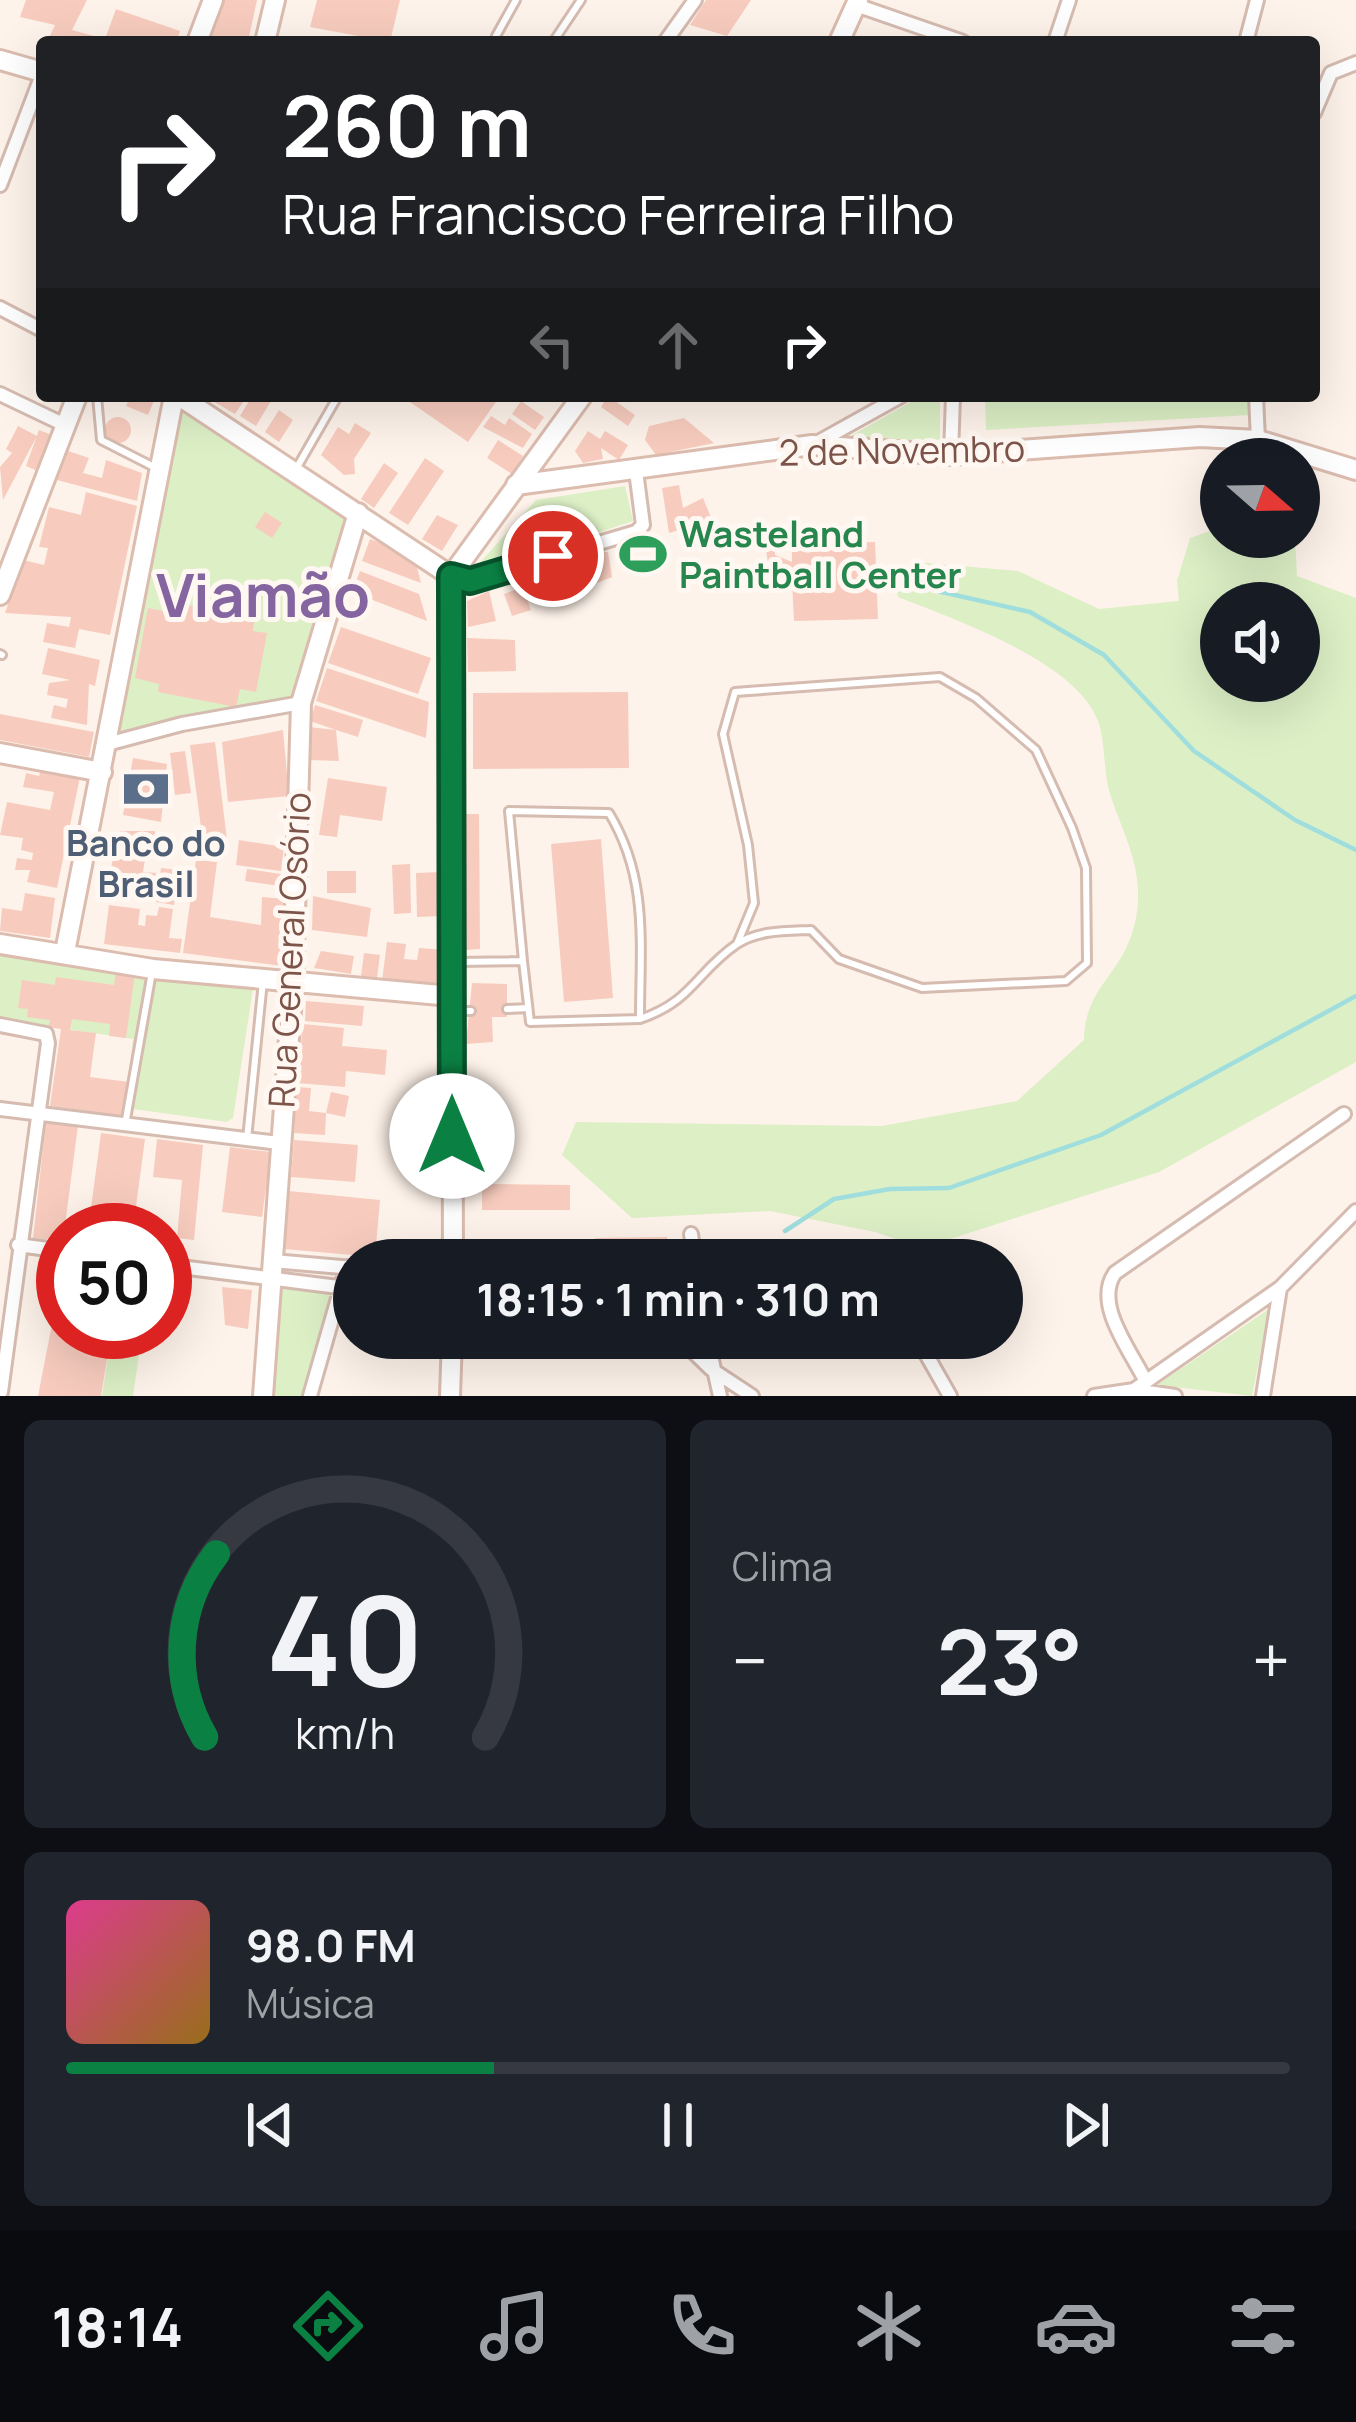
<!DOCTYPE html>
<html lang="pt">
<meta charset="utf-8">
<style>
:root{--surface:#171b24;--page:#20242c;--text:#f1f3f6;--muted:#9ea1a6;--line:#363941;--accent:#0b8043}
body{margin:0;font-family:Manrope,sans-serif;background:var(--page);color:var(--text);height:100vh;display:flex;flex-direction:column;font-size:45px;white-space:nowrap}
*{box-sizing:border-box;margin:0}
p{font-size:39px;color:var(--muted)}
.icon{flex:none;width:66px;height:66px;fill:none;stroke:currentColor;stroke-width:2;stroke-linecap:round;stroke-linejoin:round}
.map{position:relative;height:1396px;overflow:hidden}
.panel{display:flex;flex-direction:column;gap:24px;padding:24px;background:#0d0f14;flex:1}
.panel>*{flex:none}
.banner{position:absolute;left:36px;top:36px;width:1284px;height:366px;border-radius:12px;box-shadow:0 12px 48px #0002;background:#202124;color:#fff;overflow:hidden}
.needle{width:78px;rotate:110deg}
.tools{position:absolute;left:1200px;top:438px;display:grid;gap:24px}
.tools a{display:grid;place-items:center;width:120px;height:120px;border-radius:50%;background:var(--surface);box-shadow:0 12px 48px #0002;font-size:60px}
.speed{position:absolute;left:36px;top:1203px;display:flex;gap:24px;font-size:60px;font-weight:700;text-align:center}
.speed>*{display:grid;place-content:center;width:156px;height:156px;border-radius:50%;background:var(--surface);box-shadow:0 12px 48px #0002;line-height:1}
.speed .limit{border:18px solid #d22;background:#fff;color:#111}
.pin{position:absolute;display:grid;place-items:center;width:102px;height:102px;color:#fff;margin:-51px;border:6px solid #fff;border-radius:50%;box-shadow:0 3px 12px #0007}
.me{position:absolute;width:132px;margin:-66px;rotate:0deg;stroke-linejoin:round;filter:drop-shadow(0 0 9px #0008)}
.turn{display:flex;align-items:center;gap:42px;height:252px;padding:0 48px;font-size:54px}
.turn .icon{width:156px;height:156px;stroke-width:2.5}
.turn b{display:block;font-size:84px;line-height:102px}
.lanes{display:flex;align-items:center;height:114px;padding:0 48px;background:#0003;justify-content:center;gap:60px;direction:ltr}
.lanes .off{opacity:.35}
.big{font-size:90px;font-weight:700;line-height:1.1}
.panel .widget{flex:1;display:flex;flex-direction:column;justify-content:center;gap:18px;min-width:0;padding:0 42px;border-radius:18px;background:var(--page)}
.panel .dial{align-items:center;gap:0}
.dial svg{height:312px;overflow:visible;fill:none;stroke:var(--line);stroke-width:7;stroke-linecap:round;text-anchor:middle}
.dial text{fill:var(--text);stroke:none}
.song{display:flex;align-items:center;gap:36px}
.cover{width:144px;height:144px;border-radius:18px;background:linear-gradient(135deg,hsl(330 70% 55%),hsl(40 70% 35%))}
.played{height:12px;border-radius:6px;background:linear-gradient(90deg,var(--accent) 35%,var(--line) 35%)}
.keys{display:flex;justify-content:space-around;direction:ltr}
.heat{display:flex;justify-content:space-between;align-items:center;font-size:66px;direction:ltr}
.panel .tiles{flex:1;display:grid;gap:24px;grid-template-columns:1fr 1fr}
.widget:last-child{grid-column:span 2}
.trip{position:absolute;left:333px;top:1239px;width:690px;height:120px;border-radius:60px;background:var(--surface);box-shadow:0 12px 48px #0002;font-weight:700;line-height:120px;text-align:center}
.dock{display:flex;height:192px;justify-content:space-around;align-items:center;background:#090b0e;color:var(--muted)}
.dock .icon{width:84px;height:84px}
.dock .current{color:var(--accent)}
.dock b{font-size:54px;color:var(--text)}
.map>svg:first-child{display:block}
.green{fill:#dcefc5;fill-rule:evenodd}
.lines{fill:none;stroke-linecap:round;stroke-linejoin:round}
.stream{stroke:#a0dede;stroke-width:4.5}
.building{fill:#f7ccbe}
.lane-casing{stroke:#d5bbb0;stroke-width:12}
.street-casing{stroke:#d5bbb0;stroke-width:18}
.secondary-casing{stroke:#dbbcaf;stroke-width:24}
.lane{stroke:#fff;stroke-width:6}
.street{stroke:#fff;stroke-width:12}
.secondary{stroke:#fff;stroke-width:18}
.route-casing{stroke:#07532c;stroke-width:30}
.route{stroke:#0b8043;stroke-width:21}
.labels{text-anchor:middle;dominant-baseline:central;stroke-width:10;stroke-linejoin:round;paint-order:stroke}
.street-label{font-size:36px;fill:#7d5449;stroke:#fff8f2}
.leisure-label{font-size:36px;font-weight:bold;fill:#27864d;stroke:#fff8f2;text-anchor:start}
.service-label{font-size:36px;font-weight:bold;fill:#4e5e75;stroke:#fff8f2}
.town-label{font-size:60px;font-weight:bold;fill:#8465a0;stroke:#fff8f2}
</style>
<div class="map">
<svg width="1356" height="1396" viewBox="0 0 1356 1396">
<rect width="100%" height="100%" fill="#fef3ea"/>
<path class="green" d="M 921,396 L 940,396 L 940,443 L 842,441 Z
M 985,396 L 1248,396 L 1249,415 L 986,430 Z
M 177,404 L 346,518 L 296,698 L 180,716 L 114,736 Z
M 625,486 L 633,521 L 469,575 L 536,500 Z
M 1221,527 L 1221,537 L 1295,537 L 1297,576 L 1356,598 L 1356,1062 L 1159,1172 L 922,1248 L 875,1232 L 770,1211 L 632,1218 L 562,1155 L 576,1122 L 882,1126 L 1017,1101 L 1084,1040 C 1085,983 1125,976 1136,918 C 1145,870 1124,837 1110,794 C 1103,771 1106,744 1098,721 C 1076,661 953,619 898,597 L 895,577 L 915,562 L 1018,571 L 1099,609 L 1179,601 L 1177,581 L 1190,538 ZM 1221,603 L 1299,603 L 1299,681 L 1221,681 Z
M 0,954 L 253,989 L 233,1118 L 227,1122 L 126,1108 L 133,1039 L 0,1019 Z
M 281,1288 L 340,1295 L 306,1396 L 269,1396 Z
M 1269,1309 L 1252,1396 L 1157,1385 Z
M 110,1343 L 140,1348 L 133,1396 L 102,1396 Z"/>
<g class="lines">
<path class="stream" d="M 906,584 L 1030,612 L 1104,655 L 1194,751 L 1295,820 L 1356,850
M 785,1231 L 834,1199 L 890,1189 L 949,1188 L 1101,1135 L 1356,996"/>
</g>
<path class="building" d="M 26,0 L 87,0 L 72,30 L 105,39 L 116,9 L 180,31 L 176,42 L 47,42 L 55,25 L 20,17 Z
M 219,0 L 257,0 L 248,42 L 206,42 Z
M 317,0 L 400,0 L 390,42 L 310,27 Z
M 706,0 L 751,0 L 727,36 L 690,25 Z
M 130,396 L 156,396 L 148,415 L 126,406 Z
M 204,396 L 247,396 L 235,414 Z
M 252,396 L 274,396 L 256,426 L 240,416 Z
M 410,396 L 500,396 L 468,442 L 407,400 Z
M 608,396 L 635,415 L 628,426 L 601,407 Z
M 521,401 L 544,417 L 535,430 L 512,414 Z
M 279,410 L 293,420 L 279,442 L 265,432 Z
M 491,416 L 505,425 L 509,418 L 532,434 L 523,448 L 483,427 Z
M105 430a13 13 0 1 1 26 0a13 13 0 1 1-26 0Z
M 684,418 L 714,443 L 656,455 L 645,440 L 649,426 Z
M 355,423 L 371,433 L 354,459 L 355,474 L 344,475 L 321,455 L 338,427 L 349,434 Z
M 18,426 L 37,436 L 3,500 L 0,467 L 12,453 L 6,449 Z
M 39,430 L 52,435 L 40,472 L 26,466 Z
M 588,431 L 600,439 L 605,431 L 628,445 L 619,460 L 601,448 L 603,459 L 583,463 L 575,451 Z
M 498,440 L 523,456 L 512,474 L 487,458 Z
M 68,451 L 89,458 L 83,473 L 102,478 L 106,460 L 142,473 L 137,501 L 57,480 Z
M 425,458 L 444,471 L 408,525 L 389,513 Z
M 384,463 L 398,473 L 374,508 L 361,499 Z
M 679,485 L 683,508 L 703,498 L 712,520 L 669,533 L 662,488 Z
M 86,492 L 137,506 L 110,635 L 79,629 L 75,648 L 43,642 L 47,623 L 69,627 L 71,617 L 5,613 L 23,560 L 44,565 L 48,548 L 39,547 L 49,507 L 81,515 Z
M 265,512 L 282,523 L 272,538 L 255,527 Z
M 437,515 L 458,525 L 442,551 L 422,539 Z
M 844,531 L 844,543 L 875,542 L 878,619 L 794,621 L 792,581 L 771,581 L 765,544 L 775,544 L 775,555 L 792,562 L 792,532 Z
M 370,539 L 414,555 L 421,583 L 362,561 Z
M 596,551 L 608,552 L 612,577 L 574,592 L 570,580 L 562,582 L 558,568 Z
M 550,565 L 556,582 L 525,593 L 531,610 L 512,616 L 504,594 L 523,587 L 519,577 Z
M 360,571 L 419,594 L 427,621 L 352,592 Z
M 489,591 L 496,621 L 468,627 L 467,601 Z
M 175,603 L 255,616 L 253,631 L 267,633 L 256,692 L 240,689 L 236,707 L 158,692 L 159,684 L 135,678 L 148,608 L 173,613 Z
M 341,627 L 431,658 L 418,694 L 328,663 Z
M 467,638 L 515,640 L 516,671 L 468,672 Z
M 48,648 L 100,660 L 95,686 L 89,684 L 87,725 L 51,718 L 54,705 L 66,708 L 68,699 L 47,695 L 49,683 L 70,680 L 42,674 Z
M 327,668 L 429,702 L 426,738 L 316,701 Z
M 628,692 L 629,768 L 473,769 L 473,693 Z
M 315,705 L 363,720 L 358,737 L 336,730 L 339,761 L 309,760 L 309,727 L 336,730 L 310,721 Z
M 0,714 L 94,732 L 89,757 L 0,740 Z
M 283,730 L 289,796 L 228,802 L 222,742 Z
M 215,742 L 228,848 L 204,850 L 190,745 Z
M 185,751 L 191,793 L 175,795 L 170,753 Z
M 133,758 L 167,764 L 161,822 L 123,815 Z
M 41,770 L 80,777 L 57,888 L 27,882 L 30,870 L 15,870 L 17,858 L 32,860 L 33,853 L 21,850 L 23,838 L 0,835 L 7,802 L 50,810 L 54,792 L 23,787 L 26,773 L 39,776 Z
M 328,778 L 387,787 L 382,821 L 340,815 L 337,837 L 319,835 Z
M 463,814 L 479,814 L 480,949 L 465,950 Z
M 120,831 L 155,831 L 157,853 L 146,853 L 143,872 L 156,873 L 153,900 L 105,897 L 114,854 L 121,853 Z
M 601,839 L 613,998 L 564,1002 L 551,844 Z
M 239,840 L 284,847 L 281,871 L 236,865 Z
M 196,860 L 217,862 L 210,917 L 261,925 L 262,897 L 285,899 L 282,966 L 183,953 Z
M 410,864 L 411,913 L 394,914 L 392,865 Z
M 161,868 L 179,870 L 174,905 L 156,902 Z
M 247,869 L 281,874 L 279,886 L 245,881 Z
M 327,871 L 356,871 L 356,893 L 327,893 Z
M 440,872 L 441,916 L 417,917 L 416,873 Z
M 25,893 L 55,898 L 50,938 L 0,931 L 2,908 L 22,911 Z
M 313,896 L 371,908 L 367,937 L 312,930 Z
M 109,905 L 140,909 L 138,925 L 145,926 L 146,915 L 157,916 L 159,907 L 173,909 L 169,938 L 182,939 L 180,953 L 104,944 Z
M 387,942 L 406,944 L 404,959 L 417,960 L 419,948 L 445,950 L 443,989 L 382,981 Z
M 321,951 L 354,956 L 351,974 L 314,968 Z
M 364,953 L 380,955 L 377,978 L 361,976 Z
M 116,970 L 135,973 L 126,1038 L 109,1036 L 110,1024 L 72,1019 L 70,1030 L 96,1033 L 90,1077 L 129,1082 L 124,1116 L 50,1106 L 61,1029 L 48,1027 L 50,1020 L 27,1017 L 28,1009 L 18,1008 L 22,980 L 55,985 L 56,977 L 114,985 Z
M 472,983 L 507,984 L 507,1017 L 492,1017 L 493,1042 L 466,1044 Z
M 306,1001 L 364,1006 L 362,1026 L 305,1021 Z
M 303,1024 L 344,1028 L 342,1046 L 387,1050 L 385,1075 L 346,1071 L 345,1087 L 297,1083 Z
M 297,1087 L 311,1088 L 309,1111 L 326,1113 L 325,1135 L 294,1133 Z
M 331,1092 L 349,1096 L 345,1117 L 326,1113 Z
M 46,1122 L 78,1125 L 63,1241 L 33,1238 Z
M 101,1133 L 145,1139 L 135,1214 L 157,1217 L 155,1230 L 88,1230 Z
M 157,1139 L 203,1145 L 194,1240 L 177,1238 L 182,1180 L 153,1177 Z
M 294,1140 L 358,1145 L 355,1182 L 291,1177 Z
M 230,1147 L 271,1152 L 262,1217 L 222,1212 Z
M 482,1184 L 570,1185 L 570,1210 L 482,1210 Z
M 289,1191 L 380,1200 L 375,1257 L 284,1249 Z
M 667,1237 L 669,1260 L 596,1260 L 595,1238 Z
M 584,1240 L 586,1260 L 473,1260 L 472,1245 Z
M 165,1281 L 184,1284 L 177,1329 L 165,1327 Z
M 222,1287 L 252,1290 L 248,1329 L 225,1325 Z
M 52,1324 L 63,1326 L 63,1332 L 111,1335 L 101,1396 L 38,1396 Z"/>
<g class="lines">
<defs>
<path id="lane" d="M 496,36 L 516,0
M 553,42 L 581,0
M 97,396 L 101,440 L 154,467
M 296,469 L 338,396
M 0,654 L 2,655
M 456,962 L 523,961 L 509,811 L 609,813 C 649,879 640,944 640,1019 L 530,1022 L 523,961
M 507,1009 L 528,1008
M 455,1011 L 471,1011
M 640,1019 C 693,1001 696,972 737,944 C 759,930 786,931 811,930 L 839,959 L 922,988 L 1066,981 L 1087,963 L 1086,868 L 1072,828 L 1036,750 L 976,698 L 940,677 L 735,692 L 723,734 L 748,845 L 754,903 L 737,944
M 125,1125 L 152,972
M 247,1139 L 263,981"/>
<path id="street" d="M 856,5 L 963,42
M 665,42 L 695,0
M 1055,42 L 1069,0
M 1246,42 L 1257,0
M 1314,113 L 1331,73 L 1356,63
M 0,185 L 42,75
M 0,308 L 42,330
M 0,394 L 67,426
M 1256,396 L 1258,440
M 813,445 L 901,396
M 951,455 L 953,396
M 451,576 L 470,581 L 636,532 L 643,525 L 636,471
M 107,744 L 182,724 L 301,703
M 0,1025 L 46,1034 L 48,1043 L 1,1392
M 0,1109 L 279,1143
M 691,1234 L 695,1260
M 18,1245 L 63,1251
M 273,1261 L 353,1268
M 165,1265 L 354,1289
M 679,1338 L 711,1369 L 752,1396
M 707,1338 L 720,1396
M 917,1338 L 950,1396
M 1146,1382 C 1131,1351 1093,1304 1115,1273 L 1344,1114
M 1134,1390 L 1280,1288 L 1356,1211
M 310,1396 L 347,1267
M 1094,1396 L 1134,1390 L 1175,1396
M 1263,1396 L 1280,1288"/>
<path id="secondary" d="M 197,42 L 213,0
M 265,42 L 275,0
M 839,42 L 858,0
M 0,60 L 42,72
M 179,396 L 451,576
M 516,485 L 812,445 L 951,455 L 1200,437 L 1258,440 L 1356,470
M 0,595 L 77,396
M 0,753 L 102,772
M 0,944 L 153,969 L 451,996
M 65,952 L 174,396
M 453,1260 L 451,576 L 582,396
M 263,1396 L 293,983 L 301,703 L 358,513
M 450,1396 L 452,1338"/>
</defs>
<use href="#lane" class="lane-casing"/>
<use href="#street" class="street-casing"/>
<use href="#secondary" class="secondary-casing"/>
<use href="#lane" class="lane"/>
<use href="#street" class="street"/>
<use href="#secondary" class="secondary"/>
</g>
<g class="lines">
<defs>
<path id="route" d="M 452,1136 L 451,576 L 470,581 L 553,556"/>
</defs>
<use href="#route" class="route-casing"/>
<use href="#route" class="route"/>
</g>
<defs>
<symbol id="stadium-bare" viewBox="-9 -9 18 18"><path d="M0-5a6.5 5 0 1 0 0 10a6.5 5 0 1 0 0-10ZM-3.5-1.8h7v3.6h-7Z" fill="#2e9e5b" stroke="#fff8f2" stroke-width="2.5" paint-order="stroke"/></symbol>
<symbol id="bank-bare" viewBox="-9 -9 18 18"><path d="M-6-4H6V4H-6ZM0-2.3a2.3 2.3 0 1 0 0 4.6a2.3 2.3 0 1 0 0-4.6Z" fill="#5c6f8a" stroke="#fff8f2" stroke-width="2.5" paint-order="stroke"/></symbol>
</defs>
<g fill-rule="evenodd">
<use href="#stadium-bare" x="610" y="521" width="66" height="66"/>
<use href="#bank-bare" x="113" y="756" width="66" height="66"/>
</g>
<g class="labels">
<g class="street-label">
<text transform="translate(902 450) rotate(-1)">2 de Novembro</text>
<text transform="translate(289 950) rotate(-87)">Rua General Osório</text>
</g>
<g class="leisure-label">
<text x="679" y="533">Wasteland<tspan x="679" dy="41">Paintball Center</tspan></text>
</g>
<g class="service-label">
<text x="146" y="842">Banco do<tspan x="146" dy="41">Brasil</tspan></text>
</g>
<g class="town-label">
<text x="263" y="594">Viamão</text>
</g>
</g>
</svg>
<div class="tools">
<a><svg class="needle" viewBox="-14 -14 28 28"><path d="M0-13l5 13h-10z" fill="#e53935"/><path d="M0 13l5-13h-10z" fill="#9ea1a6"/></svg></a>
<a><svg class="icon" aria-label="sound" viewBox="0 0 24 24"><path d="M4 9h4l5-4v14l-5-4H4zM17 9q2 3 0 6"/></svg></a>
</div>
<div class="speed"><div class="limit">50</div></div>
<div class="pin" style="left:553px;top:556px;background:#d93025"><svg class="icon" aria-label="arrive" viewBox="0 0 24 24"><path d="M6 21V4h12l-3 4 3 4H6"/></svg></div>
<svg class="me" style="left:452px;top:1136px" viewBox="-20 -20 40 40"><circle r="19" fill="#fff"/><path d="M0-13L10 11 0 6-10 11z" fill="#0b8043"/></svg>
<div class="trip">18:15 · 1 min · 310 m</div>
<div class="banner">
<div class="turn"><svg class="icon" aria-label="right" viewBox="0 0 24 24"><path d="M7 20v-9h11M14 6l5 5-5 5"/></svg><div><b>260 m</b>Rua Francisco Ferreira Filho</div></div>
<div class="lanes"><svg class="icon off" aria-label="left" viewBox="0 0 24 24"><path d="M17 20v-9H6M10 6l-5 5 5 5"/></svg><svg class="icon off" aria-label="ahead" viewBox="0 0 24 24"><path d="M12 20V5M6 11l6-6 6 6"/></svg><svg class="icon" aria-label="right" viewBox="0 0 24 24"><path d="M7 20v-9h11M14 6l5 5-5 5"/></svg></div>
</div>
</div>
<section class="panel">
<div class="tiles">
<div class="widget dial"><svg viewBox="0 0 100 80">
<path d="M14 69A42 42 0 1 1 86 69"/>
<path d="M14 69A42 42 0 0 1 17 22" stroke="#0b8043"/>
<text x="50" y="56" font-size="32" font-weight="700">40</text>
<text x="50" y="72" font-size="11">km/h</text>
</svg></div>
<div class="widget"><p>Clima</p>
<div class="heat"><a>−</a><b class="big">23°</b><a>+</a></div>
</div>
<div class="widget">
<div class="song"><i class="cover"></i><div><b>98.0 FM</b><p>Música</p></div></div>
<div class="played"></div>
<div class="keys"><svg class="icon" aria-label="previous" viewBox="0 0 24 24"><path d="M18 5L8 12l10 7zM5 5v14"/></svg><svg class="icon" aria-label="pause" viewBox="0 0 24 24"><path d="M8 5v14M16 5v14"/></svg><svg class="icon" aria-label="next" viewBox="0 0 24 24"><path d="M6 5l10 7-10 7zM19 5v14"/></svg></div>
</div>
</div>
</section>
<nav class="dock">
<b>18:14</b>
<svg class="icon current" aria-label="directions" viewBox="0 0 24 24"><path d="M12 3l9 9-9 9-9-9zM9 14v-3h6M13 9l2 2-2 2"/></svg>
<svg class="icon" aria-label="music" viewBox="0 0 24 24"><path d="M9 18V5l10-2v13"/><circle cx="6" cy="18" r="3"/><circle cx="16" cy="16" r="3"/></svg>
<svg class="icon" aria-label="phone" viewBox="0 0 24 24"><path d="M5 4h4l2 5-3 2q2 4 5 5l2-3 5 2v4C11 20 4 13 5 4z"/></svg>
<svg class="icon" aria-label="climate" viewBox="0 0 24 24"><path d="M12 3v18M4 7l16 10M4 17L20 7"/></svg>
<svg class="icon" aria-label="car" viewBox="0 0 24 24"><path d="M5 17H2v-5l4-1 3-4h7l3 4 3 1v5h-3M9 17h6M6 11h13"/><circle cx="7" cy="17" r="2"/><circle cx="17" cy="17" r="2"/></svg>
<svg class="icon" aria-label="filters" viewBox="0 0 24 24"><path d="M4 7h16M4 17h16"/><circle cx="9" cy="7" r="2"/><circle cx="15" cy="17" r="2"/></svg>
</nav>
